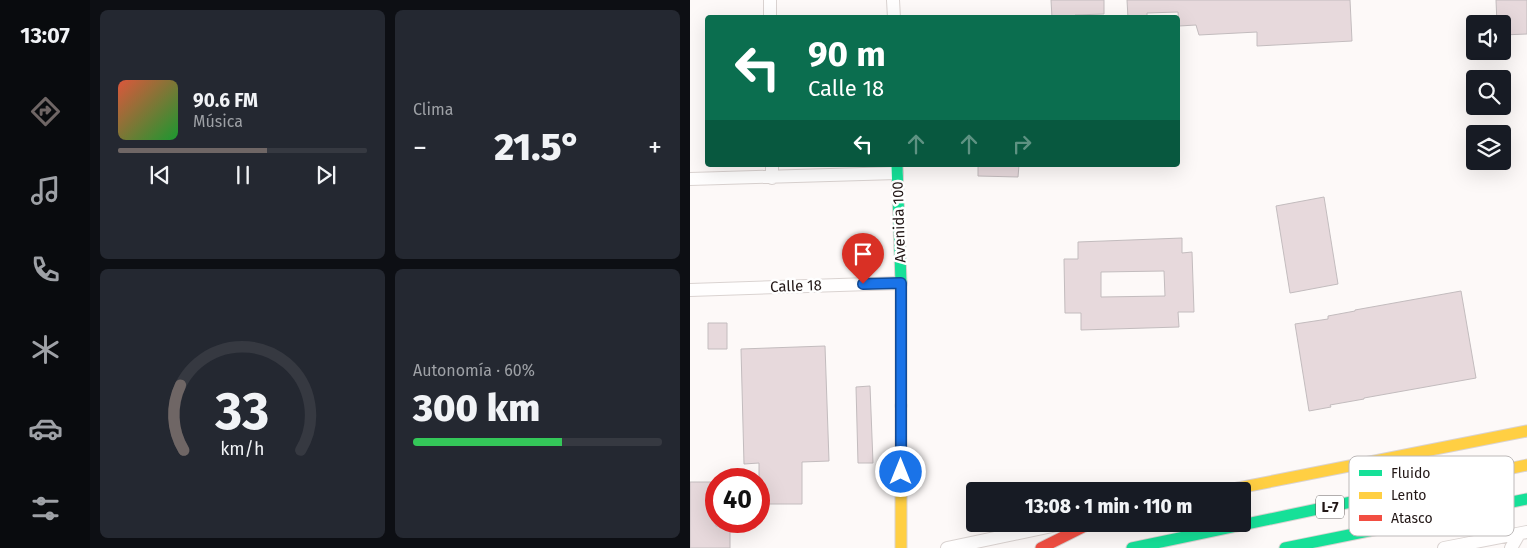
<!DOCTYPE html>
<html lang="es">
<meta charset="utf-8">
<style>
:root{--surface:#171b24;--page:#242831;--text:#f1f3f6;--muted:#9ea1a6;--line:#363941;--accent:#6f6665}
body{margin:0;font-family:"Fira Sans",sans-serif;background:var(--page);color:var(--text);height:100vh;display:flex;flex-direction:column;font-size:19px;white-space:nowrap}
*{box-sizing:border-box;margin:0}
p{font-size:16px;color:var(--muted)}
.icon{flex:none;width:28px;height:28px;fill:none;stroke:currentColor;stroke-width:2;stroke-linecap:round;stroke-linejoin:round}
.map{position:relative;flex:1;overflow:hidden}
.sheet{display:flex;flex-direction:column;gap:10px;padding:10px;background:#0d0f14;width:600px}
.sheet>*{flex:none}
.hud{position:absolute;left:15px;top:15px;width:475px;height:152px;border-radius:5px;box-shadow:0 5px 20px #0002;background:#0b6e4f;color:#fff;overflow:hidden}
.controls{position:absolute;left:776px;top:15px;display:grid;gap:10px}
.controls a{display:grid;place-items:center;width:45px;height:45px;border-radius:5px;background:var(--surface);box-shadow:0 5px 20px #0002;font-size:25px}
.speed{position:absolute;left:15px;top:468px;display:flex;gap:10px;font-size:25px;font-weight:700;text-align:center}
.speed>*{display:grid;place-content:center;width:65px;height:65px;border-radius:50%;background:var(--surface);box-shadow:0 5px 20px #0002;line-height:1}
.speed .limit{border:8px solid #d22;background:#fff;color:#111}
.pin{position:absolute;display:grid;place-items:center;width:42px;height:42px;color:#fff;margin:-51px -21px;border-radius:50% 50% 50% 0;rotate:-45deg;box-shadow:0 0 5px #0007}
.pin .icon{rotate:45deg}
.me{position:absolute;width:55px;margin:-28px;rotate:0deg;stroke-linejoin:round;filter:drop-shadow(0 0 4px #0008)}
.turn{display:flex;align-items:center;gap:18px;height:105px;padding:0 20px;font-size:22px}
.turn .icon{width:65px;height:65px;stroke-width:2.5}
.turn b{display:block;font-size:35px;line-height:42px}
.lanes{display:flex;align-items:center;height:48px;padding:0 20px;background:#0003;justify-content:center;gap:25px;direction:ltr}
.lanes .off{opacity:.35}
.big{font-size:38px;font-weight:800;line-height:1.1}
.sheet .widget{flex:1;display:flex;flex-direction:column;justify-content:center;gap:8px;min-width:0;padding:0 18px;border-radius:8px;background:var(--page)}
.sheet .dial{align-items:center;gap:0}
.dial svg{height:130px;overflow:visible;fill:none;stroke:var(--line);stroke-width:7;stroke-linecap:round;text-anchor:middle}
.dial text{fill:var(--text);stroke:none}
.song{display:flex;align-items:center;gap:15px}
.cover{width:60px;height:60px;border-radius:8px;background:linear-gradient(135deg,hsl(10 70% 55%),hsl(130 70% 35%))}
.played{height:5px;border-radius:2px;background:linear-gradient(90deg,var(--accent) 60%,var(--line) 60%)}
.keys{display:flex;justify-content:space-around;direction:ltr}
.heat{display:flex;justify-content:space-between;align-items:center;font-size:28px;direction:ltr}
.charge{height:8px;border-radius:4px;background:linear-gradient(90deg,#34c759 60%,var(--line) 0)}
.sheet .tiles{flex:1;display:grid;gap:10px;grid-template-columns:repeat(2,1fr)}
.trip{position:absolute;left:276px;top:482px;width:285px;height:50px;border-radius:5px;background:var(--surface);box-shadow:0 5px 20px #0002;font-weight:800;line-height:50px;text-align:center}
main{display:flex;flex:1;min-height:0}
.dock{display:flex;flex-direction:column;width:90px;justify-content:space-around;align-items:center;background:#090b0e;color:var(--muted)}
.dock .icon{width:35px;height:35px}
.dock .current{color:var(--accent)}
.dock b{font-size:22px;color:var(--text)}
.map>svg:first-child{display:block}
.building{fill:#e7d9dc;stroke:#c3bcbe;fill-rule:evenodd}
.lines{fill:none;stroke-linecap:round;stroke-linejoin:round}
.street-casing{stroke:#dad3d1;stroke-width:14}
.fast-casing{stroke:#dad3d1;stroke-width:13}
.slow-casing{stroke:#dad3d1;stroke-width:13}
.jam-casing{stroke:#dad3d1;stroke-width:13}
.street{stroke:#fffefe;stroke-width:12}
.fast{stroke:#16e098;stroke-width:11}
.slow{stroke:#ffcf43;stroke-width:11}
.jam{stroke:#f24e42;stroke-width:11}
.route-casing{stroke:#114b97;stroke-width:12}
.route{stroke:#1a73e8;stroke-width:9}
.labels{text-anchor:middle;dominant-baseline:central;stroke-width:5;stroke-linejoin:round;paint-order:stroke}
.shield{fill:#fff;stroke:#645d5c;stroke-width:1}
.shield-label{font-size:14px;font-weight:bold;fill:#221716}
.street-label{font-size:15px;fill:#221716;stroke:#fff}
.key{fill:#fff;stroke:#bdb9b9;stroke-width:1}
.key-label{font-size:14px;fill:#221716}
</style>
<main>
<nav class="dock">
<b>13:07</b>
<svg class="icon current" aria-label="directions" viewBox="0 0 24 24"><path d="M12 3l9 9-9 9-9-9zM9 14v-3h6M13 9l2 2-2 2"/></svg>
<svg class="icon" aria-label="music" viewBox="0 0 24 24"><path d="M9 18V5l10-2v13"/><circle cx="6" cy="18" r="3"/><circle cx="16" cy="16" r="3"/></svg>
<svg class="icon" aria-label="phone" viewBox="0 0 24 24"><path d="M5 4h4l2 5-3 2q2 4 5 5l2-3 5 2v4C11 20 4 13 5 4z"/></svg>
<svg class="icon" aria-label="climate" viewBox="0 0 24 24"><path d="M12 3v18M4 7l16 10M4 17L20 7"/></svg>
<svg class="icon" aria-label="car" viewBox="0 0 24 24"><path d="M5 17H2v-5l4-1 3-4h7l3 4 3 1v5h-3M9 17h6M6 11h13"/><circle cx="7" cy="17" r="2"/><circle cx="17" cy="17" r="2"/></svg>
<svg class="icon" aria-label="filters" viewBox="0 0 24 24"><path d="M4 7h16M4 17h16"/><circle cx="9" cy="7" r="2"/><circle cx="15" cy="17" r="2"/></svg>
</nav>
<section class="sheet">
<div class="tiles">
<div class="widget">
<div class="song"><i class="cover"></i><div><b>90.6 FM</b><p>Música</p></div></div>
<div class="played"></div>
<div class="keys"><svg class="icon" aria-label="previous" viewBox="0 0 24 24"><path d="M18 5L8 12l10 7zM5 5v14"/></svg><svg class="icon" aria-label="pause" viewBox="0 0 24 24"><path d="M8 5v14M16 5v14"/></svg><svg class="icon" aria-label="next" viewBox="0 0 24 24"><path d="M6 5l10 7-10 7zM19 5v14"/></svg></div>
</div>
<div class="widget"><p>Clima</p>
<div class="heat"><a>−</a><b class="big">21.5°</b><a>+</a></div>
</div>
<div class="widget dial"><svg viewBox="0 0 100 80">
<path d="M14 69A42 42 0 1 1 86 69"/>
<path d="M14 69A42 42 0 0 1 12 29" stroke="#6f6665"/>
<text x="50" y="56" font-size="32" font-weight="700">33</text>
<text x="50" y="72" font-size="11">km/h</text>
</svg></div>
<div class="widget"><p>Autonomía · 60%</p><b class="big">300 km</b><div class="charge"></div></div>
</div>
</section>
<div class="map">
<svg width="837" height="548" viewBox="0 0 837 548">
<rect width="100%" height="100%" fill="#fdf9f8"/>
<path class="building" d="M 361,0 L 414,0 L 414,14 L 385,15 L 385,18 L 362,18 Z
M 437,0 L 660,0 L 662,41 L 567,46 L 567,32 L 509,35 L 506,25 L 489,26 L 488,12 L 457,13 L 457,18 L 438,18 Z
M 806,0 L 837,0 L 837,34 L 812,35 L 812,24 L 807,24 Z
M 288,165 L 329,165 L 328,177 L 288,176 Z
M 634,197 L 648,284 L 600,293 L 586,206 Z
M 492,238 L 492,253 L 502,252 L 504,312 L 488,312 L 489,327 L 391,330 L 391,313 L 375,313 L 374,259 L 388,259 L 388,242 ZM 474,271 L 475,296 L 411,297 L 411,272 Z
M 771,291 L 786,378 L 674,398 L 674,399 L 640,405 L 641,407 L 619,411 L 605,324 L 638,319 L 638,316 L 665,311 L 665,310 Z
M 18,323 L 37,323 L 37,349 L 18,349 Z
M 135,346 L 139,461 L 112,462 L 112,504 L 69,504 L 69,463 L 54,464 L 51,349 Z
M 180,386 L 183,463 L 168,463 L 166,387 Z
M 0,482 L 26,482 L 26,526 L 40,526 L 40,548 L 0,548 Z"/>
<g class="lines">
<defs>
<path id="street" d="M 80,0 L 80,18
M 203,0 L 204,18
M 82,165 L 82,178
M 0,179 L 207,173
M 0,290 L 211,283
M 257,548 L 372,524
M 754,548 L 837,532
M 821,548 L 829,534"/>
<path id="fast" d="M 207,165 L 211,283 L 211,406
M 442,548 L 728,488
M 595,548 L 837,499"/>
<path id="slow" d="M 211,406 L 211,548
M 728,488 L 837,465
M 533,491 L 837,431"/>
<path id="jam" d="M 351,548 L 399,524"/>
</defs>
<use href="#street" class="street-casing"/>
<use href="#fast" class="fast-casing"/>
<use href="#slow" class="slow-casing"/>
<use href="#jam" class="jam-casing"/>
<use href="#street" class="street"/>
<use href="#fast" class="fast"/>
<use href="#slow" class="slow"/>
<use href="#jam" class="jam"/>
</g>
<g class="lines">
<defs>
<path id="route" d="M 173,284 L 211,283 L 211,472"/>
</defs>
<use href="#route" class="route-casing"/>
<use href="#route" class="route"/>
</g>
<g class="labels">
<rect class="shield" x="626" y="495.5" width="28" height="23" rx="4"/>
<g class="shield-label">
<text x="640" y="507">L-7</text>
</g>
<g class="street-label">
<text transform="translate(209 222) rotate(-92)">Avenida 100</text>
<text transform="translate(106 286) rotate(-2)">Calle 18</text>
</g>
</g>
<rect x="659" y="456" width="165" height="80" rx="8" class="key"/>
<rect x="669" y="470" width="23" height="6" fill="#16e098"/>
<rect x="669" y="492" width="23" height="7" fill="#ffcf43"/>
<rect x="669" y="515" width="23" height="6" fill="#f24e42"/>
<g class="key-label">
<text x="701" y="478">Fluido</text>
<text x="701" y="500">Lento</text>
<text x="701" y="523">Atasco</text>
</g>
</svg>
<div class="controls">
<a><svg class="icon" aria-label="sound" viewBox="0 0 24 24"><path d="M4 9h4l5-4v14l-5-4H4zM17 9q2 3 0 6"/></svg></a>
<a><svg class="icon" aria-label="search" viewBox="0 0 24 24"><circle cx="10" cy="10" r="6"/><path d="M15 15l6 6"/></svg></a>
<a><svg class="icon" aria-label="layers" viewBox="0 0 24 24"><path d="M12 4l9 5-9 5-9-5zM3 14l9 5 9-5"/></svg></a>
</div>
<div class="speed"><div class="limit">40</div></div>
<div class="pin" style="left:173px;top:284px;background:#d93025"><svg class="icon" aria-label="arrive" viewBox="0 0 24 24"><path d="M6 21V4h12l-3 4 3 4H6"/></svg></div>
<svg class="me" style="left:211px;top:472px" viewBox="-20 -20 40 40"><circle r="17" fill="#1a73e8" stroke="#fff" stroke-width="3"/><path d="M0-11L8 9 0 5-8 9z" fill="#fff"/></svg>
<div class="trip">13:08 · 1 min · 110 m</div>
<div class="hud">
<div class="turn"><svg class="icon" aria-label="left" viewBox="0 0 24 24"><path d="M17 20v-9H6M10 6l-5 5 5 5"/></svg><div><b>90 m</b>Calle 18</div></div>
<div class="lanes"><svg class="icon" aria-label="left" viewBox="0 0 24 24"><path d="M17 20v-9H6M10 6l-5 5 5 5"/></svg><svg class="icon off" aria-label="ahead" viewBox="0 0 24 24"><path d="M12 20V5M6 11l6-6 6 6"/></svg><svg class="icon off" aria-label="ahead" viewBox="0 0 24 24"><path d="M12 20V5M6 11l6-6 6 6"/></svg><svg class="icon off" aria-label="right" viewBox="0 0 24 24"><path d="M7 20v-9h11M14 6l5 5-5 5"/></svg></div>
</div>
</div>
</main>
